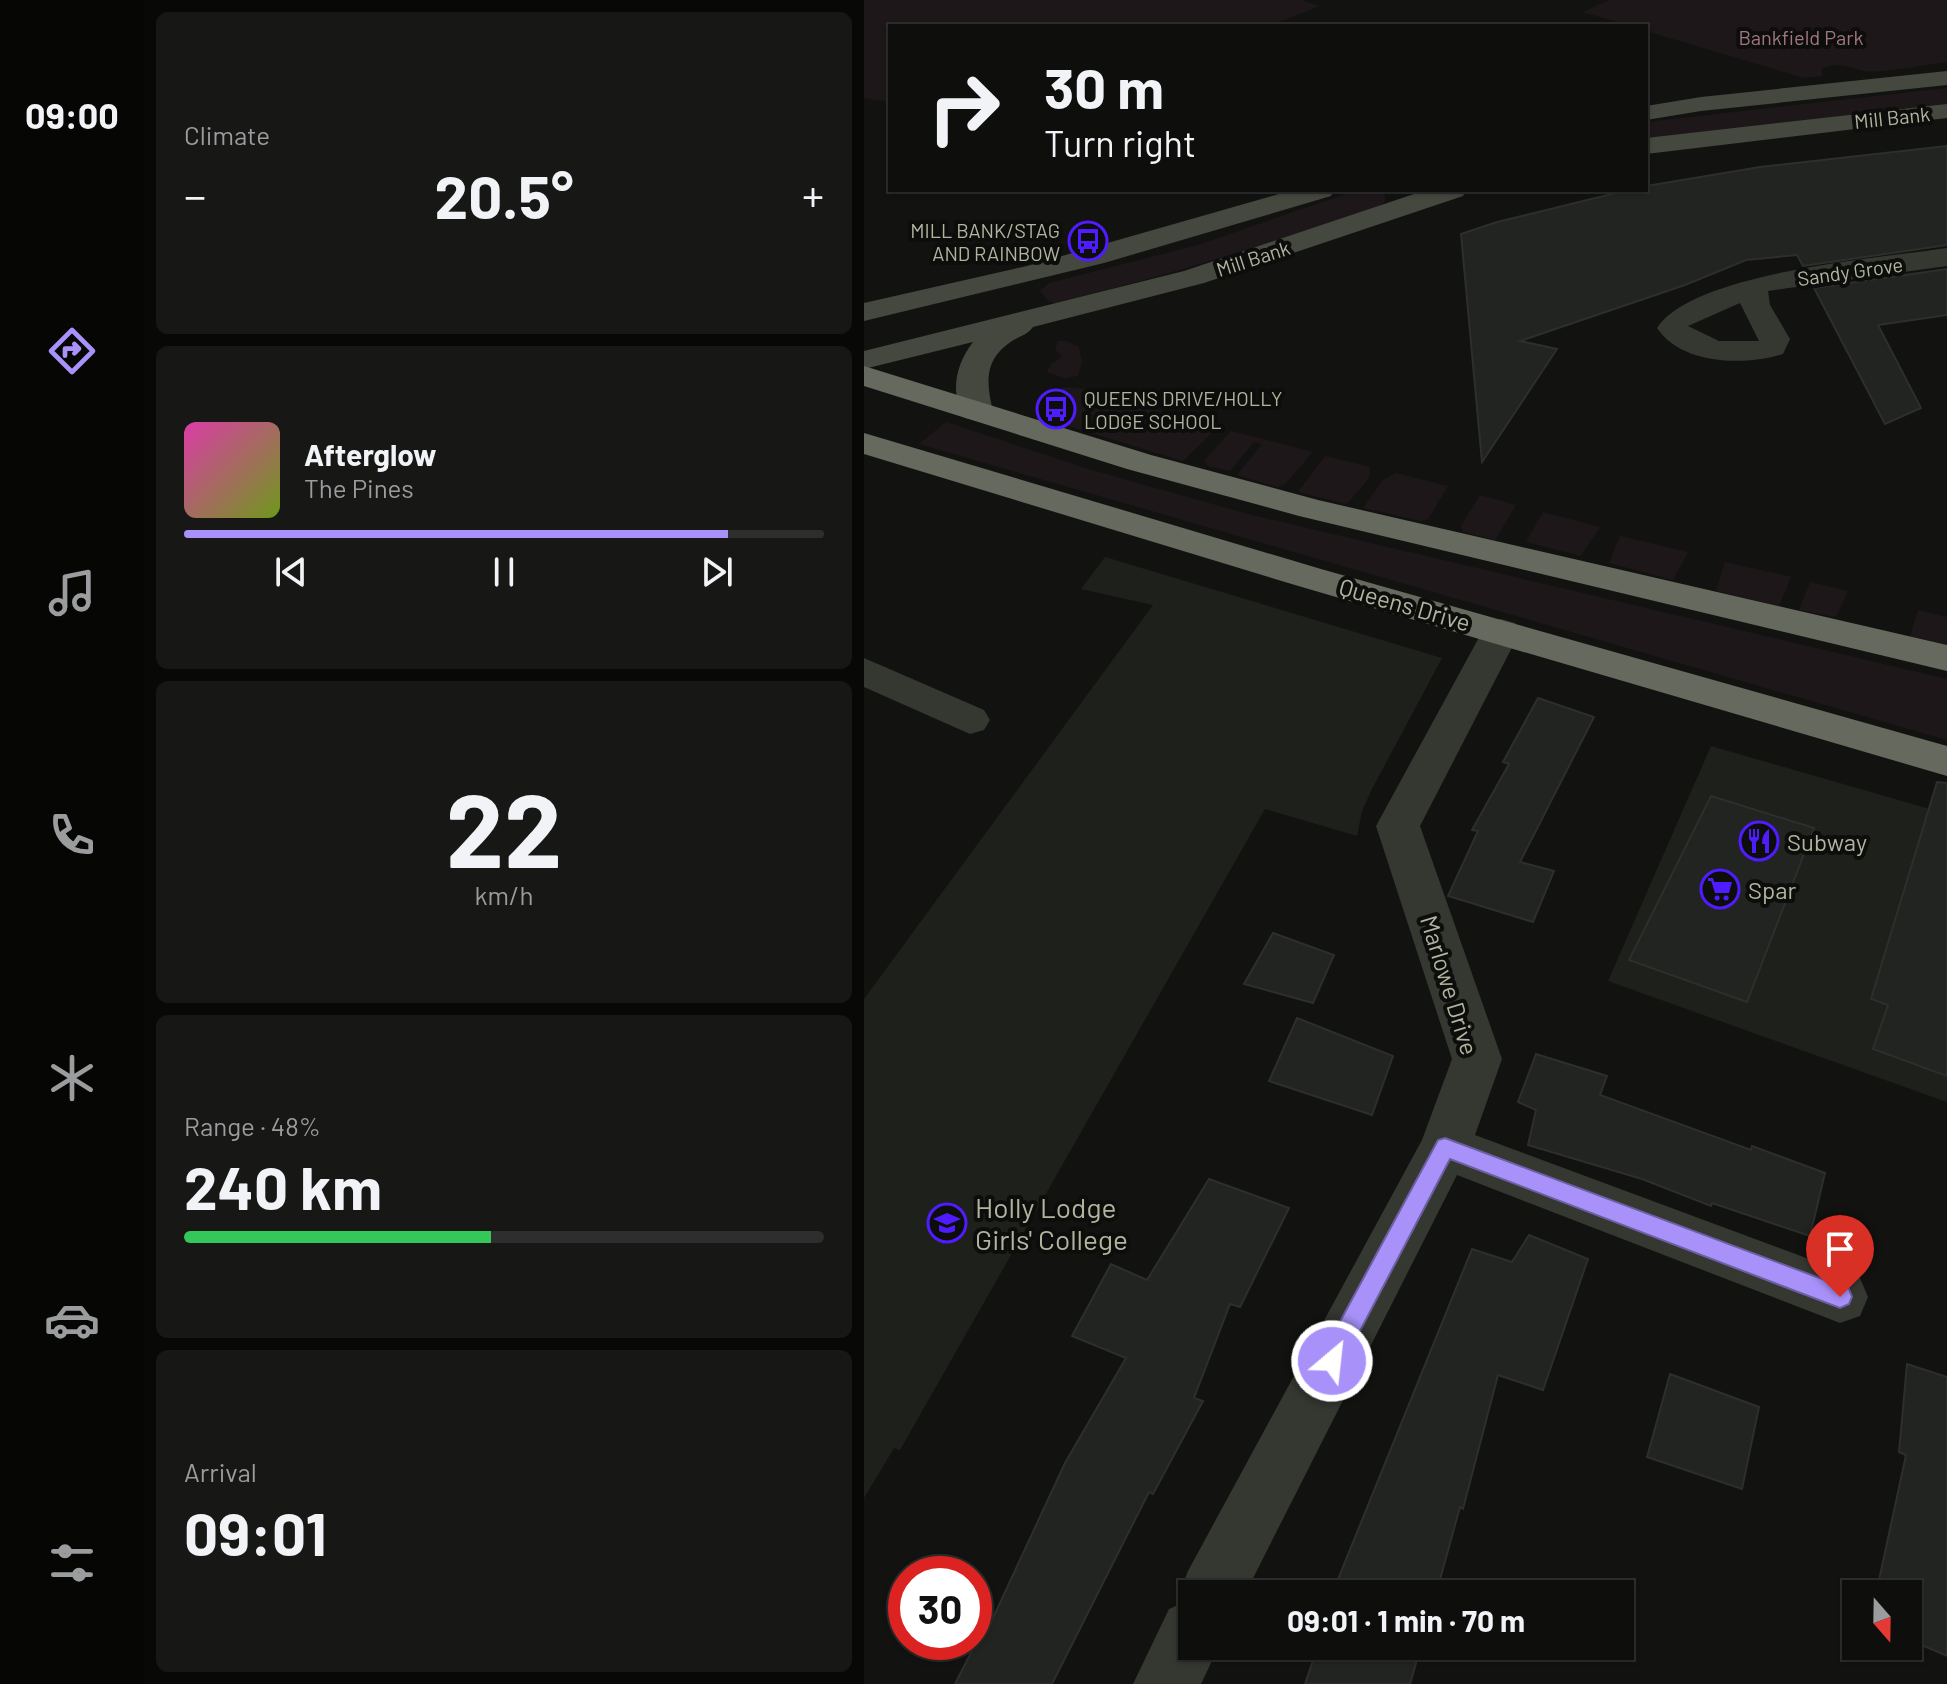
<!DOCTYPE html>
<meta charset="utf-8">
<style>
:root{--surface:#0e0e0d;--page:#171716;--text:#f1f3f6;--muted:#9b9c9d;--line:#2e2e2e;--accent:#a892fa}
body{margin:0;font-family:Barlow,sans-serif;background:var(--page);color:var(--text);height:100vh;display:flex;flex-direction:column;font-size:30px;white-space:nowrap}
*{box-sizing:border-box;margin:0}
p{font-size:26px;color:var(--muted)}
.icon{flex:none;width:44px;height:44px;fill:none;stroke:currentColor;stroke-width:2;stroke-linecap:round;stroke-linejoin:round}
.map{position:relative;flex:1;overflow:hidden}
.panel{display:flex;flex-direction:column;gap:12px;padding:12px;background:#080807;width:720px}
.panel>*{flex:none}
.guide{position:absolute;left:24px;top:24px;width:760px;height:168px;border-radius:0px;box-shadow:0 2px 6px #0004,0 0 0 2px var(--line);background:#0e0e0d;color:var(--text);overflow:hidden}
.needle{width:52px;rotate:160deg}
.fabs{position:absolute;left:978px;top:1580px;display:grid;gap:16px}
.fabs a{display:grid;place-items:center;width:80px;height:80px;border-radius:0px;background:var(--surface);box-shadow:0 2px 6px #0004,0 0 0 2px var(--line);font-size:40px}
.speed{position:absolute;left:24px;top:1556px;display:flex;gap:16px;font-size:40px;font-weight:700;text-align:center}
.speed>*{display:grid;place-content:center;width:104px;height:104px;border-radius:50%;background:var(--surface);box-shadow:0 2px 6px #0004,0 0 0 2px var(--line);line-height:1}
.speed .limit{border:12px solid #d22;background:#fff;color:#111}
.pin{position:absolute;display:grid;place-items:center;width:68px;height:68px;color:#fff;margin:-82px -34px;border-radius:50% 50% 50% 0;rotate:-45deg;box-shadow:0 0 8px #0007}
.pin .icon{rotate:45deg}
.me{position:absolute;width:88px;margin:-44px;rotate:28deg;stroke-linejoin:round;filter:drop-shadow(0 0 6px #0008)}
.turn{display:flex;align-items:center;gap:28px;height:168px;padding:0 24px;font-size:36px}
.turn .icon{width:104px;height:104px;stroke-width:2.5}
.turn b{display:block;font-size:56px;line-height:68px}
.big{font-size:60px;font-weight:700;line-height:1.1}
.panel .widget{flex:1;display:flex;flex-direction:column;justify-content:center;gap:12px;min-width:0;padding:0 28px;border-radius:12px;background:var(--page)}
.panel .dial{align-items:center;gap:0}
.dial b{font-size:104px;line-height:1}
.song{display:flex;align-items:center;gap:24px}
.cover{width:96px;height:96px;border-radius:12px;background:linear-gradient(135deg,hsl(320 70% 55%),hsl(80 70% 35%))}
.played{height:8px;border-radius:4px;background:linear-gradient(90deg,var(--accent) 85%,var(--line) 85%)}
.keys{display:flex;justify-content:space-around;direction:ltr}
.heat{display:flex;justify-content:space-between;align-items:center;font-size:44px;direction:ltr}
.charge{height:12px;border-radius:6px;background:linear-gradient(90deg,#34c759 48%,var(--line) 0)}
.trip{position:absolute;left:314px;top:1580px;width:456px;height:80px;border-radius:0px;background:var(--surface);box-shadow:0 2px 6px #0004,0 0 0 2px var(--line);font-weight:700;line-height:80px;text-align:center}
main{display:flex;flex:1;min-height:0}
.dock{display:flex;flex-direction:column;width:144px;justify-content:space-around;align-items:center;background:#060605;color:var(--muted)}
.dock .icon{width:56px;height:56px}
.dock .on{color:var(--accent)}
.dock b{font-size:36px;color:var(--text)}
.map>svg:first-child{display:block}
.built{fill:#1e201c}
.green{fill:#1e1719}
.building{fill:#222421;stroke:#2c2f2b;stroke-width:2}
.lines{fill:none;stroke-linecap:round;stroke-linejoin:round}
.street{fill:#353831;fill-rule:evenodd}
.secondary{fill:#45483f;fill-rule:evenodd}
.highway{fill:#66695d;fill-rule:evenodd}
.route{fill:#a892fa;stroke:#6d5fa2;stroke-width:2}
.labels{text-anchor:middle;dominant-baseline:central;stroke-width:8;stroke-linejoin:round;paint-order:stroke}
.far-park-label{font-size:20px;fill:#a27586;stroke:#0d0e0c}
.far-street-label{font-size:20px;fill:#b0b5a0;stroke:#0d0e0c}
.far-poi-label{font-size:20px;fill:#b0b5a0;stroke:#0d0e0c;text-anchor:end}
.street-label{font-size:24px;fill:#b0b5a0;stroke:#0d0e0c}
.poi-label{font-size:24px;fill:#b0b5a0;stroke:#0d0e0c;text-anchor:start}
.near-poi-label{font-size:28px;fill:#b0b5a0;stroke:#0d0e0c;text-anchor:start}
</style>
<main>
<nav class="dock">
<b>09:00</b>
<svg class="icon on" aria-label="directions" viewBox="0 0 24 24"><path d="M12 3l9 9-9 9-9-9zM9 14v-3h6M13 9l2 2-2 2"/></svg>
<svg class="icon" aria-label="music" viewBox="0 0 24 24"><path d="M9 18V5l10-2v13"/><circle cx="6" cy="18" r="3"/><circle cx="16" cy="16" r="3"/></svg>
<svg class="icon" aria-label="phone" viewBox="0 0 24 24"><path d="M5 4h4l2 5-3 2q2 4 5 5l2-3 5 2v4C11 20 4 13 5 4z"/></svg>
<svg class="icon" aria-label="climate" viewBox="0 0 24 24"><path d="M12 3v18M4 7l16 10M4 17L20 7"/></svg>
<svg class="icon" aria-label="car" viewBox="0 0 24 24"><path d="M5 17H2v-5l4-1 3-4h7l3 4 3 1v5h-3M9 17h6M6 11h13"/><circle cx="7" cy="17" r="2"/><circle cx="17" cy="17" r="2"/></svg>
<svg class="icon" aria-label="filters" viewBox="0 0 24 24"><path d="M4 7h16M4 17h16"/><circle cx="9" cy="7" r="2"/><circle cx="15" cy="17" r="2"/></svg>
</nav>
<section class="panel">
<div class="widget"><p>Climate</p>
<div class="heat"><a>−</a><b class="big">20.5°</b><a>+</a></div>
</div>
<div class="widget">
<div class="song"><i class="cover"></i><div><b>Afterglow</b><p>The Pines</p></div></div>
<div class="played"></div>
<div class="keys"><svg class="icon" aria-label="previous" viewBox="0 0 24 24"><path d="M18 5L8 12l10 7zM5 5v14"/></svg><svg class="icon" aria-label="pause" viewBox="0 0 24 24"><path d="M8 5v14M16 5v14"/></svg><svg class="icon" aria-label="next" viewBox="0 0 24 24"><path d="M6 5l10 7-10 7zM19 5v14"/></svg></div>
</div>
<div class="widget dial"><b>22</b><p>km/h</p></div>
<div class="widget"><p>Range · 48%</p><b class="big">240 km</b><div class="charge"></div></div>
<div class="widget"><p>Arrival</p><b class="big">09:01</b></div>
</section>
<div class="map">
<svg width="1083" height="1684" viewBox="0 0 1083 1684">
<rect width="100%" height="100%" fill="#121311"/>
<path class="built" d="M 241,557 L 578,658 L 508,789 L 498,811 L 493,836 L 401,809 L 36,1450 L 30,1448 L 0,1498 L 0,999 L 289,605 L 217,589 Z
M 847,746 L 1083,814 L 1083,1102 L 744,981 Z"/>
<path class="green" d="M 0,0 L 437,0 L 456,6 L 405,26 L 26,26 L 26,102 L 0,98 Z
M 745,0 L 1083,0 L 1083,62 C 1065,64 1015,74 1000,71 C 985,67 974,61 958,69 L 958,76 L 940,78 L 782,31 L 782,26 L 767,26 L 719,12 Z
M 1083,88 L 1083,105 L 782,140 L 782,122 Z
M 493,190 L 513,190 L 521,195 L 521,201 L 515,206 C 408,243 302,276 192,303 L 185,302 L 176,291 L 185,283 L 334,245 Z
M 194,341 L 202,341 L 215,347 L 218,363 L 214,376 L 201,378 L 183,372 L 187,364 L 198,357 L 191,349 Z
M 202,387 L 222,389 L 354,427 L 319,461 L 198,424 L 210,413 L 174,402 L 185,392 Z
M 82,422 L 224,469 L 384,514 L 1083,679 L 1083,740 L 55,444 Z
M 367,431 L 449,452 L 420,485 L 413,487 L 373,475 L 398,444 L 390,442 L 366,471 L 344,466 L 340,461 Z
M 461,456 L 506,467 L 505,478 L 483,504 L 434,492 Z
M 532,473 L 584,486 L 564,519 L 557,521 L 499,508 L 519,480 Z
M 616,495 L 652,505 L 631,540 L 599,532 L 597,526 Z
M 679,512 L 736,527 L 717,556 L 662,542 Z
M 756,536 L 824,552 L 809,580 L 745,563 Z
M 861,562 L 927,577 L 915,606 L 852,591 Z
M 946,582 L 984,591 L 972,617 L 935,610 Z
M 1054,610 L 1083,617 L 1083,645 L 1046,636 Z"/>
<path class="building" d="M 1083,146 L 1083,245 L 939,266 L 933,255 L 882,260 L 821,285 L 656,341 L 693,349 L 618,462 L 597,234 L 633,222 L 764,190 L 782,190 L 782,186 L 896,167 Z
M 1083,269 L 1083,315 L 1014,325 L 1057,408 L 1021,424 L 950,288 Z
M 674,698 L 730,717 L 656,862 L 690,871 L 669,922 L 584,896 L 614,831 L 608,830 L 645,764 L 639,762 Z
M 1073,782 L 1083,783 L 1083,1076 L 1009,1049 L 1024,1005 L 1007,999 Z
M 847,796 L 950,828 L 883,1002 L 765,960 Z
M 409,933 L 470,955 L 449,1003 L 380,984 Z
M 433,1018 L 529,1056 L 508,1115 L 405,1081 Z
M 672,1054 L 743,1076 L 736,1095 L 887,1150 L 888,1146 L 961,1173 L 946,1236 L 848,1203 L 847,1206 L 778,1179 L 664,1145 L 672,1110 L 654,1102 Z
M 345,1179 L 425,1208 L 376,1307 L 366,1304 L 330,1398 L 339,1401 L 289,1494 L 285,1492 L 188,1684 L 91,1684 L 118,1631 L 122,1633 L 201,1463 L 262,1358 L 208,1336 L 247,1264 L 283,1280 Z
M 665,1235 L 724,1259 L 679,1390 L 634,1375 L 599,1509 L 596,1507 L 572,1594 L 468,1594 L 608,1249 L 648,1262 Z
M 1043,1364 L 1083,1377 L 1083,1656 L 1044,1639 L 1044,1594 L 1012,1594 L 1042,1455 L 1035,1452 Z
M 806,1374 L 895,1407 L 878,1489 L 783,1457 Z
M 454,1646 L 557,1646 L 546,1684 L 441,1684 Z"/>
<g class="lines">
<path class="street" d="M 1083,248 L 1083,266 L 904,291 L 906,305 L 926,339 L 919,354 C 880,366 818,365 793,328 C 829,272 1017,258 1083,248 ZM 876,303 L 895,341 L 855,341 L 824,326 Z
M 637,619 L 651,623 L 656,632 L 556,826 L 638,1059 L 611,1135 L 996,1278 L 1004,1297 L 996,1316 L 976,1323 L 593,1175 L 381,1594 L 328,1594 L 328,1646 L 355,1646 L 337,1684 L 269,1684 L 305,1609 L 319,1603 L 315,1594 L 324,1571 L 558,1140 L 588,1059 L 512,826 L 618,632 L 623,623 Z
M 0,658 L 120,710 L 126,720 L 120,730 L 106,734 L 0,687 Z"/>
<path class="secondary" d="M 1083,71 L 1083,85 L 837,111 L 782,120 L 782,106 L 837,97 Z
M 1083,104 L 1083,118 L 782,154 L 782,138 Z
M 429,190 L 470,190 L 467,196 L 240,263 L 0,321 L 0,303 L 163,266 Z
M 562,190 L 602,190 L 599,196 L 340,283 L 169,327 C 163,335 156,336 148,341 C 120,359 122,383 129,411 L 125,418 L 113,421 L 101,418 C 85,393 92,364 109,342 L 0,369 L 0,351 L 320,271 Z"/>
<path class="highway" d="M 0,366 L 287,455 L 454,500 L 1083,645 L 1083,671 L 435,516 L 263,469 L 0,386 Z
M 0,433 L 457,569 L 1083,746 L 1083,776 L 431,585 L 0,454 Z"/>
</g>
<path class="route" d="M 581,1138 L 985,1289 L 988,1297 L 985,1304 L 976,1308 L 586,1159 L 476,1369 L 468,1373 L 459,1369 L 456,1361 L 459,1353 L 574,1140 Z"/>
<defs>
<symbol id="bus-ring" viewBox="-11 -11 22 22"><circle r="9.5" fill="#0d0e0c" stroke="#4f1cff" stroke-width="1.5"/><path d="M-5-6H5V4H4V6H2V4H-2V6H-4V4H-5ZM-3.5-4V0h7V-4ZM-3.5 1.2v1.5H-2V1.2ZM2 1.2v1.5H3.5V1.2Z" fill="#4f1cff"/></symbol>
<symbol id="restaurant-ring" viewBox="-11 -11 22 22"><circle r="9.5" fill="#0d0e0c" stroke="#4f1cff" stroke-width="1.5"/><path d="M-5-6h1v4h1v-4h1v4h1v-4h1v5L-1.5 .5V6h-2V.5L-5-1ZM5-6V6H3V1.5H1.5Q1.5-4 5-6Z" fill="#4f1cff"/></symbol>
<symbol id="supermarket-ring" viewBox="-11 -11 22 22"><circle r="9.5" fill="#0d0e0c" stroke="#4f1cff" stroke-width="1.5"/><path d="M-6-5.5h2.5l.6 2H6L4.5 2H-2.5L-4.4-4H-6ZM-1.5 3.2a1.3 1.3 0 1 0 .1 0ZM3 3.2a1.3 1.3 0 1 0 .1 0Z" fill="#4f1cff"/></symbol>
<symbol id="school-ring" viewBox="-11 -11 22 22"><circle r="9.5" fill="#0d0e0c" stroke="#4f1cff" stroke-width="1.5"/><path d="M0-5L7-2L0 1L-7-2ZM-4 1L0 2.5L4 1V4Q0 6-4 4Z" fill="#4f1cff"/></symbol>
</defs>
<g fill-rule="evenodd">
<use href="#bus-ring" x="202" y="219" width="44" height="44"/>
<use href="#bus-ring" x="170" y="387" width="44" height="44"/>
<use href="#restaurant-ring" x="873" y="819" width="44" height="44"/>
<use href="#supermarket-ring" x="834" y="867" width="44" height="44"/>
<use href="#school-ring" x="61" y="1201" width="44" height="44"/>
</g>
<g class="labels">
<g class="far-park-label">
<text x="937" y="37">Bankfield Park</text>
</g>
<g class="far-street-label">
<text transform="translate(1028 117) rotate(-6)">Mill Bank</text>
<text transform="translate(389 258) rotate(-18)">Mill Bank</text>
<text transform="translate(986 271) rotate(-8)">Sandy Grove</text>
</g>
<g class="far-poi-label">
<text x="196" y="230">MILL BANK/STAG<tspan x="196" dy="23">AND RAINBOW</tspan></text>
<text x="220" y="398" text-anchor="start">QUEENS DRIVE/HOLLY<tspan x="220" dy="23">LODGE SCHOOL</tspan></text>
</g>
<g class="street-label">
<text transform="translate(541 604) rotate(16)">Queens Drive</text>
<text transform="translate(586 985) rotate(73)">Marlowe Drive</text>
</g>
<g class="poi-label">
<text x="923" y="841">Subway</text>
<text x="884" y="889">Spar</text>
</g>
<g class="near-poi-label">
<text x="111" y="1207">Holly Lodge<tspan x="111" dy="32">Girls' College</tspan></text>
</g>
</g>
</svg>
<div class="fabs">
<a><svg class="needle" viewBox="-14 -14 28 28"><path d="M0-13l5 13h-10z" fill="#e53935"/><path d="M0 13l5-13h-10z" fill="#9b9c9d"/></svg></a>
</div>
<div class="speed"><div class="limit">30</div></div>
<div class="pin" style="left:976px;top:1297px;background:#d93025"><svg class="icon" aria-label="arrive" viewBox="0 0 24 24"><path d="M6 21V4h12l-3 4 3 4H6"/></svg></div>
<svg class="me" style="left:468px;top:1361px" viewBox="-20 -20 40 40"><circle r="17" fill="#a892fa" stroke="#fff" stroke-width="3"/><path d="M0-11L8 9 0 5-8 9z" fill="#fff"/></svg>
<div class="trip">09:01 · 1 min · 70 m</div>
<div class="guide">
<div class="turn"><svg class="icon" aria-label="right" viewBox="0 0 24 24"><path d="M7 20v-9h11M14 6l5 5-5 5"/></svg><div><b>30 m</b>Turn right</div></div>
</div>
</div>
</main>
